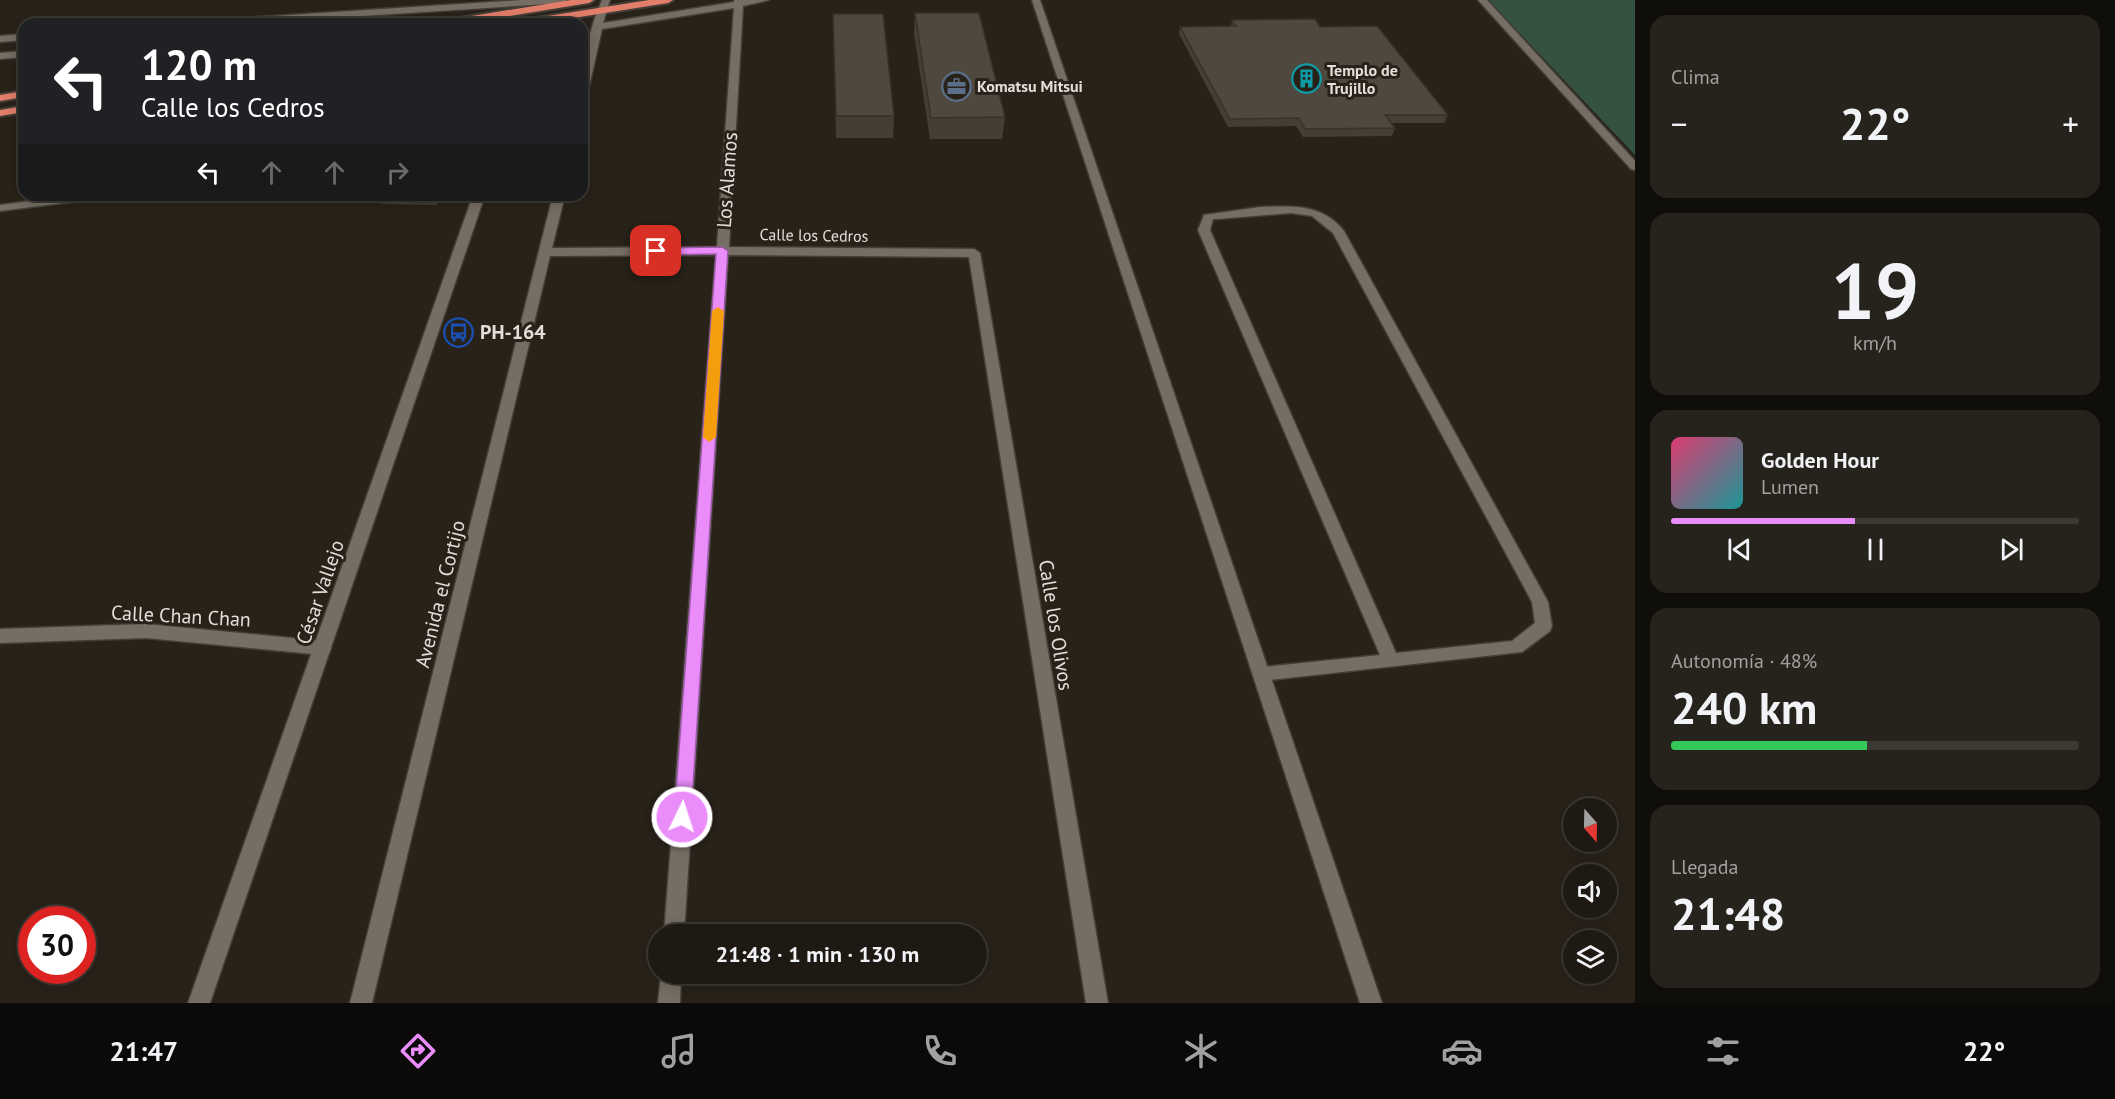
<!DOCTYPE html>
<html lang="es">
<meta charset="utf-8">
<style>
:root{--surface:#1e1a13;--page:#26231c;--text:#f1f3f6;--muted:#a1a1a0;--line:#3c3833;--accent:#eb8cfb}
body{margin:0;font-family:"PT Sans",sans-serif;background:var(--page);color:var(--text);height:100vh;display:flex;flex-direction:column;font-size:22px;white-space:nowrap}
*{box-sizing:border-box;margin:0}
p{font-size:20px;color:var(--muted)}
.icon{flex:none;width:33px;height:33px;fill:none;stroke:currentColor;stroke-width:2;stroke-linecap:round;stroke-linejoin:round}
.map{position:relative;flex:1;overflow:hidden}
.sheet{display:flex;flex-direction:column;gap:15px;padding:15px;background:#100e0a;width:480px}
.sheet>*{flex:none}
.guide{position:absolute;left:18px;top:18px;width:570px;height:183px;border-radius:18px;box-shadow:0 3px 15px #0003,0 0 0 2px var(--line);background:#202124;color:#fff;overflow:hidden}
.needle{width:39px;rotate:160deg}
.controls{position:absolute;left:1563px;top:798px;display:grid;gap:12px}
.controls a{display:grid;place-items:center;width:54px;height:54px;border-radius:50%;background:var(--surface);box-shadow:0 3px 15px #0003,0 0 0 2px var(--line);font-size:30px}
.speed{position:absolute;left:18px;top:906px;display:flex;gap:12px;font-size:30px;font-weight:700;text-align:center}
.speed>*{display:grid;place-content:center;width:78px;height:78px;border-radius:50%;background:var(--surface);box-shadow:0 3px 15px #0003,0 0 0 2px var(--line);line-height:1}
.speed .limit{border:9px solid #d22;background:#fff;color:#111}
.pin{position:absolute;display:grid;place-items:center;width:51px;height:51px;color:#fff;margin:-26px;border-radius:12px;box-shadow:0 3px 9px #0006}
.me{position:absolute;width:66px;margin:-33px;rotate:4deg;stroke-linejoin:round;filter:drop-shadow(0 0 4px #0008)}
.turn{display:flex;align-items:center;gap:21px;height:126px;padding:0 24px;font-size:27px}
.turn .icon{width:78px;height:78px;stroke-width:2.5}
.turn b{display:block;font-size:42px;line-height:51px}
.lanes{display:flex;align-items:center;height:57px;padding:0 24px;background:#0003;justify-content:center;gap:30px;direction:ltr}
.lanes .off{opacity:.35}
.big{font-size:45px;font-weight:700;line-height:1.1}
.sheet .tile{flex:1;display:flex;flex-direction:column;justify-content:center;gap:9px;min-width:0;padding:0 21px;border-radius:18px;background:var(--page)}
.sheet .dial{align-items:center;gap:0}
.dial b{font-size:78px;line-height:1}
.song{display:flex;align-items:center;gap:18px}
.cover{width:72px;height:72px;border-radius:9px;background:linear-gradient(135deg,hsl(340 70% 55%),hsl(180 70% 35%))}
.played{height:6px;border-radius:3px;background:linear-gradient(90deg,var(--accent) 45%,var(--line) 45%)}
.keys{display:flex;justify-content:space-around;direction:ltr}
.heat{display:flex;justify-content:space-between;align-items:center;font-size:33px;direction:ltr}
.charge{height:9px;border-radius:4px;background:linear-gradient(90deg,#34c759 48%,var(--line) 0)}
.trip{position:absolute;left:648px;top:924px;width:339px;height:60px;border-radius:30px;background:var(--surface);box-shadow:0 3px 15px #0003,0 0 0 2px var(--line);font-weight:700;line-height:60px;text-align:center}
.tab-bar{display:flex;height:96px;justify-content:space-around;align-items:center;background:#0c0a08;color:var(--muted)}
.tab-bar .icon{width:42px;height:42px}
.tab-bar .active{color:var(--accent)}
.tab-bar b{font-size:27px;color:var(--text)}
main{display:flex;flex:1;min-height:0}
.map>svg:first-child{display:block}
.green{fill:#355240}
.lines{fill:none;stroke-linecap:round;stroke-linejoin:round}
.service-casing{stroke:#433e37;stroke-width:3}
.minor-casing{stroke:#433e37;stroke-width:3}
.tertiary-casing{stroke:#433e37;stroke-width:3}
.secondary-casing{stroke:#433e37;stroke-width:3}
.trunk-casing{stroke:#433e37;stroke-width:4}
.service{fill:#766e64;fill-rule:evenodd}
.minor{fill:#766e64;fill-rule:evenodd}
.tertiary{fill:#766e64;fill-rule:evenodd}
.secondary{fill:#766e64;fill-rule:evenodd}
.trunk{fill:#e27e69;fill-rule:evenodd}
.wall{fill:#443e35}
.shaded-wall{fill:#37322b}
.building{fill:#4f483e;stroke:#37322b;stroke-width:1.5}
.route{fill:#eb8cfb;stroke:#995ba3;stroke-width:1.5}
.slow{fill:#f59e0b}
.labels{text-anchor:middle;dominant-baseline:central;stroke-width:6;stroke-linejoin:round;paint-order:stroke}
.far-poi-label{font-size:16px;font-weight:bold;fill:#e3ded9;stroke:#282219;text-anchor:start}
.far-street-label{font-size:16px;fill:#e3ded9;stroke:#282219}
.street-label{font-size:20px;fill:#e3ded9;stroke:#282219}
.poi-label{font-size:20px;font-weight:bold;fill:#e3ded9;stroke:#282219;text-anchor:start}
</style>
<main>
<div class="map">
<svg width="1635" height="1003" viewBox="0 0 1635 1003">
<rect width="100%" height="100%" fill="#282219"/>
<path class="green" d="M 1488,0 L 1635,0 L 1635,155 Z"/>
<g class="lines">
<defs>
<path id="service" d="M 1478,0 L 1487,0 L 1635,161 L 1635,170 L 1631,169 Z
M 1260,207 C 1292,206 1322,203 1344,231 L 1548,602 L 1552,626 L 1550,631 L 1522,652 L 1262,681 L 1256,679 L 1253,674 L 1256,669 L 1262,667 L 1380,655 L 1198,230 L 1204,215 ZM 1291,213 L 1312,216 L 1333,233 L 1532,602 L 1535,623 L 1512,641 L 1396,653 L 1210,230 L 1213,219 L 1217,219 Z"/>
<path id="minor" d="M 602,0 L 610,0 L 603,23 L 734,2 L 734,0 L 769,0 L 743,6 L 729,247 L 974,249 L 980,253 L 1108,1003 L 1086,1003 L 969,257 L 728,255 L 684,934 L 664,934 L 716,255 L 550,256 L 372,1003 L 350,1003 L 553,195 L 565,195 L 552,248 L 717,247 L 734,8 L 602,29 L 587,96 L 582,99 C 582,67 588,30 602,0 Z
M 1032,0 L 1040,0 L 1382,1003 L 1360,1003 Z
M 76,195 L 109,195 L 103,198 L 0,211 L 0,205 Z
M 146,624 L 323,641 L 329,643 L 331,648 L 329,653 L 323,655 L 146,638 L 0,643 L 0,629 Z
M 661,974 L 681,974 L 680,1003 L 658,1003 Z"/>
<path id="tertiary" d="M 473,195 L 485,195 L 210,1003 L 188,1003 Z"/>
<path id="secondary" d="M 522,0 L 567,0 L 563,3 L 237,24 L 190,24 L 195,21 Z
M 461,18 L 534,18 L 539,21 L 534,24 L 411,24 L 416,21 Z
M 24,34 L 24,40 L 0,42 L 0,36 Z
M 24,51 L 24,57 L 0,59 L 0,53 Z"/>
<path id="trunk" d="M 571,0 L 594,0 L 589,3 L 460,24 L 436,24 L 441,21 Z
M 649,0 L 673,0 L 668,3 L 535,24 L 511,24 L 516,21 Z
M 24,91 L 24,97 L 0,101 L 0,95 Z
M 24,106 L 24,112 L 0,116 L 0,110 Z"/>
</defs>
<use href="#service" class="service-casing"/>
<use href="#minor" class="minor-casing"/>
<use href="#tertiary" class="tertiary-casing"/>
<use href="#secondary" class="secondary-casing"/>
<use href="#trunk" class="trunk-casing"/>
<use href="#service" class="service"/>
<use href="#minor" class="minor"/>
<use href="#tertiary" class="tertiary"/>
<use href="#secondary" class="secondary"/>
<use href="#trunk" class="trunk"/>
</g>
<path class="wall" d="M 915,13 L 1005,117 L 1002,139 L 930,139 L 914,34 Z
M 833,14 L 894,116 L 893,138 L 836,138 Z
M 1232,20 L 1320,27 L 1448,115 L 1444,123 L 1391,123 L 1395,128 L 1392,136 L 1303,137 L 1296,126 L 1228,127 L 1179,34 L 1180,27 L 1231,26 Z
M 441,195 L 437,205 L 381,204 L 379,196 Z"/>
<path class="shaded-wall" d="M 435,195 L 441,195 L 437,205 L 435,196 Z"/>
<path class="building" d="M 915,13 L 979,13 L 1005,117 L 931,118 Z
M 833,14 L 883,14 L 894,116 L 836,116 Z
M 1315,19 L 1320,27 L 1377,26 L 1448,115 L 1385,115 L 1395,128 L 1305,129 L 1299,118 L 1230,119 L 1180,27 L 1236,26 L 1232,20 Z
M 379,195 L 435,195 L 435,196 L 379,196 Z"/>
<path class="route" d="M 722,247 L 728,251 L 691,817 L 688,822 L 682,824 L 676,822 L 674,817 L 716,254 L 656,255 L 651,251 L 656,248 Z"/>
<path class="slow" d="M 718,307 L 724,311 L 716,437 L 709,442 L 703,437 L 712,311 Z"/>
<defs>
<symbol id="building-ring" viewBox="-11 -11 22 22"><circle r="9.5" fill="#282219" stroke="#0f9aa8" stroke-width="1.5"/><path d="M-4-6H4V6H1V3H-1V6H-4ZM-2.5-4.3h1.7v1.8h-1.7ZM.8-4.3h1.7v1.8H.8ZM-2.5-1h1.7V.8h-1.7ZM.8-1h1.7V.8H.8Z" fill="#0f9aa8"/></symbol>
<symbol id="office-ring" viewBox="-11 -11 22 22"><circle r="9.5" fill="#282219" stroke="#5c6f8a" stroke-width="1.5"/><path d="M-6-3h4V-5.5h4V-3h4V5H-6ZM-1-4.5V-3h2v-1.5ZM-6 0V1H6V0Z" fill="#5c6f8a"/></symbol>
<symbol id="bus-ring" viewBox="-11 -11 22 22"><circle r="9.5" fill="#282219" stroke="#1a4fb4" stroke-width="1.5"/><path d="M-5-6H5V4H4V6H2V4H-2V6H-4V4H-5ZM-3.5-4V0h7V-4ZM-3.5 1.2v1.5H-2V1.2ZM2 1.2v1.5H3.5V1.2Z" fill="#1a4fb4"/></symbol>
</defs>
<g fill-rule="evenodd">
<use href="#building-ring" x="1290" y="62" width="33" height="33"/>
<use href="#office-ring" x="940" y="70" width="33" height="33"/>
<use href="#bus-ring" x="442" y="316" width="33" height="33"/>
</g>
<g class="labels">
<g class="far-poi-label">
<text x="1327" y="70">Templo de<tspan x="1327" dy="18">Trujillo</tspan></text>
<text x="977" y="86">Komatsu Mitsui</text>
</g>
<g class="far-street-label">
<text transform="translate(814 235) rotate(1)">Calle los Cedros</text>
</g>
<g class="street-label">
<text transform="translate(727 180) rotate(-86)">Los Alamos</text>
<text transform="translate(320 592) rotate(-71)">César Vallejo</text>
<text transform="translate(440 594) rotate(-76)">Avenida el Cortijo</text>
<text transform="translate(181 616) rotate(3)">Calle Chan Chan</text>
<text transform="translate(1056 625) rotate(81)">Calle los Olivos</text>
</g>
<g class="poi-label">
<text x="480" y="332">PH-164</text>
</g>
</g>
</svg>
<div class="controls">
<a><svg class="needle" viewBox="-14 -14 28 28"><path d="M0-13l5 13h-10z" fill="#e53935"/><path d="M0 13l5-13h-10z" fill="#a1a1a0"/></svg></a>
<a><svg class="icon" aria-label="sound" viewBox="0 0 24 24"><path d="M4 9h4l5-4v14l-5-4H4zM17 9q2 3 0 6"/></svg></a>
<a><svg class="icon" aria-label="layers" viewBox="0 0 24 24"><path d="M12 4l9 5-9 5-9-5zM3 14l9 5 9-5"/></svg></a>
</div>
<div class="speed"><div class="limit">30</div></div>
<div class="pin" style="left:656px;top:251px;background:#d93025"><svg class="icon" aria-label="arrive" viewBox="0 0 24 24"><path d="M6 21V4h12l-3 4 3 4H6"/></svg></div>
<svg class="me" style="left:682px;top:817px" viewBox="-20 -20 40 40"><circle r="17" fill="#eb8cfb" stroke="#fff" stroke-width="3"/><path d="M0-11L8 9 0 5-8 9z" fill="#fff"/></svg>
<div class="trip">21:48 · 1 min · 130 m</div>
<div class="guide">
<div class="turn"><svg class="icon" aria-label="left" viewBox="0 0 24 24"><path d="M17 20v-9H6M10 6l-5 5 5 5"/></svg><div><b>120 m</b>Calle los Cedros</div></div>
<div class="lanes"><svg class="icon" aria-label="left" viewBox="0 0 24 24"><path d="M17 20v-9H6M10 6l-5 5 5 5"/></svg><svg class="icon off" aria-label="ahead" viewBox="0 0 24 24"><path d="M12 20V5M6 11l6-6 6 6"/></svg><svg class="icon off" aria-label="ahead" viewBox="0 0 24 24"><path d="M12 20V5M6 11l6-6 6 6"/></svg><svg class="icon off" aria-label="right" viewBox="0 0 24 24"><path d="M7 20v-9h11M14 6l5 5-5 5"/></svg></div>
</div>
</div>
<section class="sheet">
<div class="tile"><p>Clima</p>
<div class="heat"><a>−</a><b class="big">22°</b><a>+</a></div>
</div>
<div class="tile dial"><b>19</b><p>km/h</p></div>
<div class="tile">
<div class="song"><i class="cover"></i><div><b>Golden Hour</b><p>Lumen</p></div></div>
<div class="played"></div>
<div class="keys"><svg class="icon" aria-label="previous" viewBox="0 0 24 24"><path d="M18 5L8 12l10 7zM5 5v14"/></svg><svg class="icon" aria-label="pause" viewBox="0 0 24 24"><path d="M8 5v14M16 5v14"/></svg><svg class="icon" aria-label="next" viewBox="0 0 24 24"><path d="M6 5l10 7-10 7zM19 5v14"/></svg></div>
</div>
<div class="tile"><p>Autonomía · 48%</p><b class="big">240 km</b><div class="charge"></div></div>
<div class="tile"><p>Llegada</p><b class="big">21:48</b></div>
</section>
</main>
<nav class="tab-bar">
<b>21:47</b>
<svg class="icon active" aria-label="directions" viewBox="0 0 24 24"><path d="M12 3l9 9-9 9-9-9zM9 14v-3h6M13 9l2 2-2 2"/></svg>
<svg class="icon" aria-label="music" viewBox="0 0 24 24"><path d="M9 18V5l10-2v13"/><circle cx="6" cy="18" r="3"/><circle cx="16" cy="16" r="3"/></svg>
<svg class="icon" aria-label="phone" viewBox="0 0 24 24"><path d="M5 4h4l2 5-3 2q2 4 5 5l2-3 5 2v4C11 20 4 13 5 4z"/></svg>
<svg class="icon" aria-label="climate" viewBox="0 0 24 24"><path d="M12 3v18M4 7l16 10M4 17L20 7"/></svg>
<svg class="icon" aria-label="car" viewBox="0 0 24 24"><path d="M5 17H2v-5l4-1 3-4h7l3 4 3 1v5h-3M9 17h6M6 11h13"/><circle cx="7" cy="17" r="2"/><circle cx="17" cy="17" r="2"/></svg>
<svg class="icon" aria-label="filters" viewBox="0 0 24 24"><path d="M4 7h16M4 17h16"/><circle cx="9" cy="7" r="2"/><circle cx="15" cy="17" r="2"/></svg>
<b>22°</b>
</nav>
